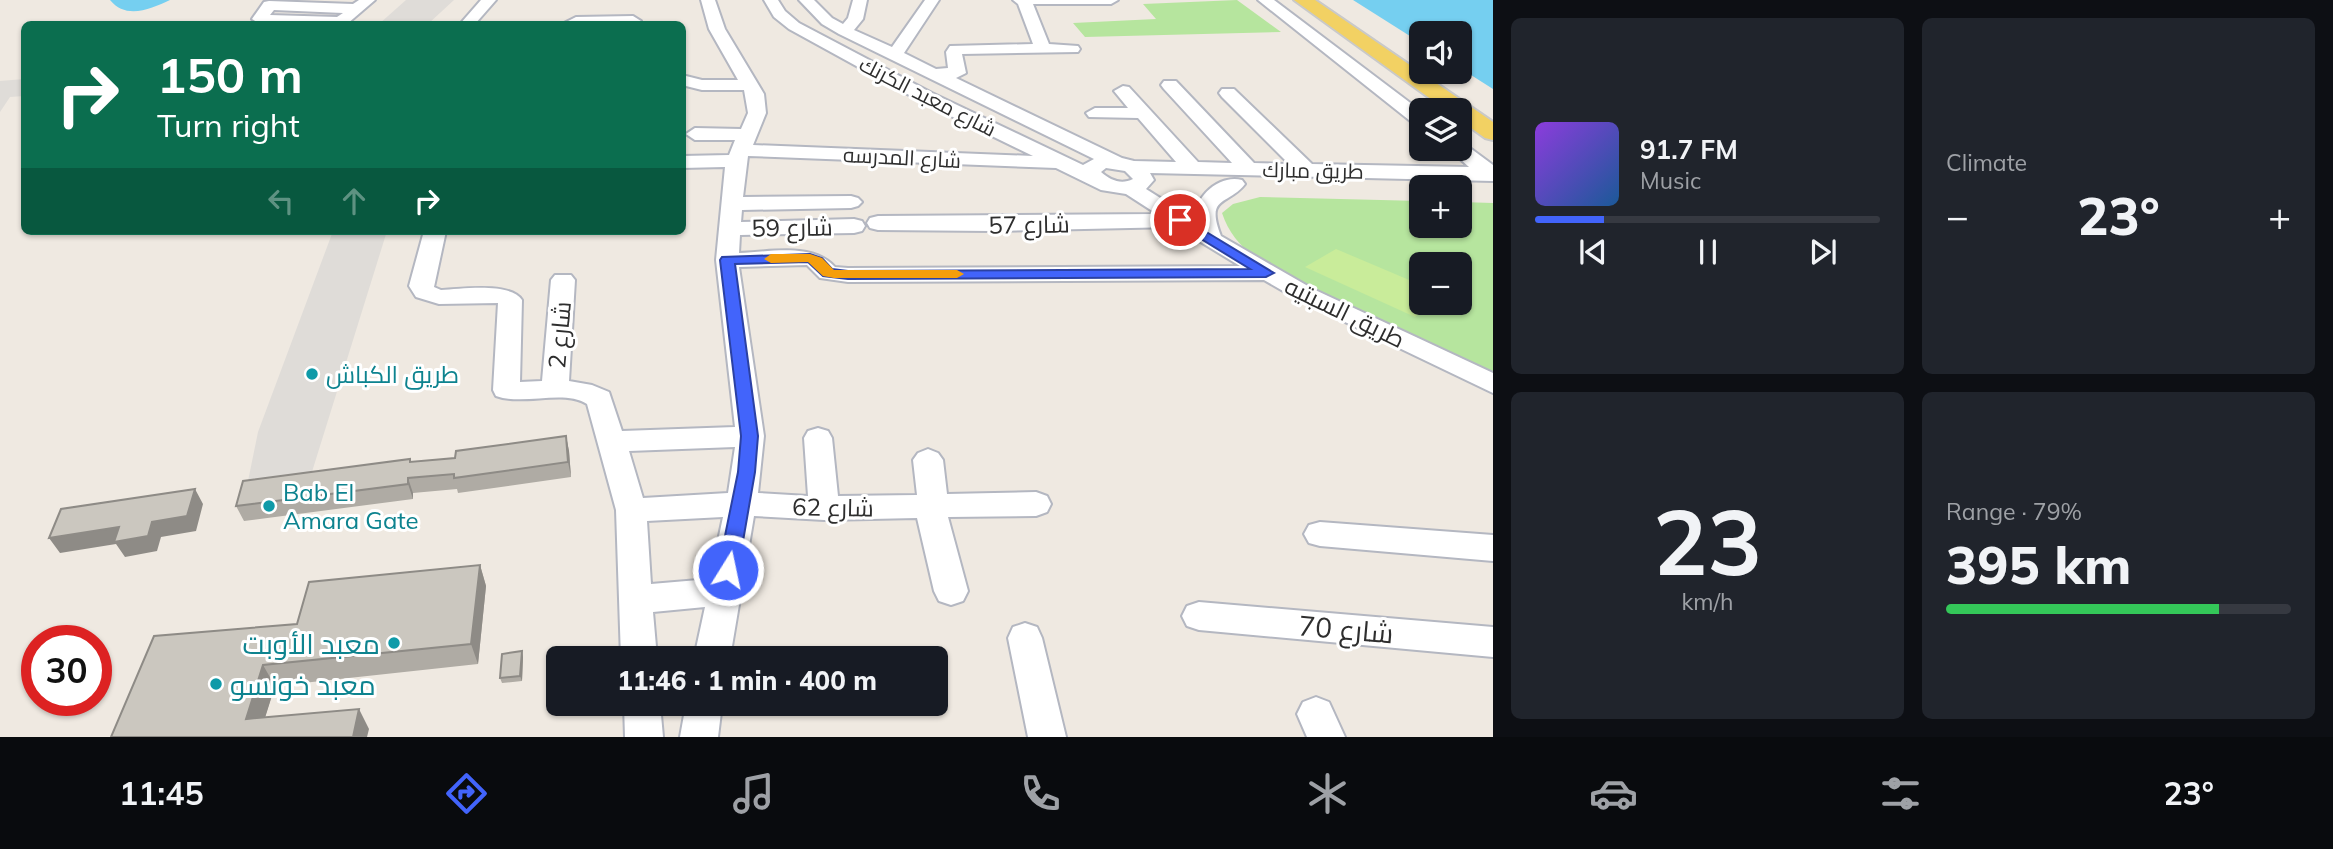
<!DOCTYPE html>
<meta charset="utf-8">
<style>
:root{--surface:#171b24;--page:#20242c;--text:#f1f3f6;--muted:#9ea1a6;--line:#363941;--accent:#4264fb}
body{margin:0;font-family:Mulish,Cairo,sans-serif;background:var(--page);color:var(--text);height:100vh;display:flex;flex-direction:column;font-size:26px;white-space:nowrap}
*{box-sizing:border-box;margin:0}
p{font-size:23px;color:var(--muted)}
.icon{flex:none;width:38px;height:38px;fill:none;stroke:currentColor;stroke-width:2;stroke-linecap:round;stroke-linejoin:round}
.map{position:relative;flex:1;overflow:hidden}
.panel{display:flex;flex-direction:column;gap:18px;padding:18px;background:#0d0f14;width:840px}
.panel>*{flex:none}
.banner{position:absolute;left:21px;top:21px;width:665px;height:214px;border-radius:10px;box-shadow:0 2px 5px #0004;background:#0b6e4f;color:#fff;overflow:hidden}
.fabs{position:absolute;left:1409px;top:21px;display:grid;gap:14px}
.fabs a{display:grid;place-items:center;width:63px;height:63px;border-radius:10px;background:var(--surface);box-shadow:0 2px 5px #0004;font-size:35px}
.speed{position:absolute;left:21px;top:625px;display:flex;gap:14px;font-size:35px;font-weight:700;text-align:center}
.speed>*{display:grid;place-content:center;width:91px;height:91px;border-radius:50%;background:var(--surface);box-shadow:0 2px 5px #0004;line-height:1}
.speed .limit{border:10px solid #d22;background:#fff;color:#111}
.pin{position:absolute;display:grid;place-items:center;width:60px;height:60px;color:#fff;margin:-30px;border:4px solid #fff;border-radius:50%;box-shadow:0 2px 7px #0007}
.me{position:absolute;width:77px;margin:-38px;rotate:10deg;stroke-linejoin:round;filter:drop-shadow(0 0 5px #0008)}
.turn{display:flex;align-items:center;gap:24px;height:147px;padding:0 21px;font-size:32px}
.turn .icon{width:91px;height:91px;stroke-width:2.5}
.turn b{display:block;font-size:49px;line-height:60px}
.lanes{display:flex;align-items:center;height:66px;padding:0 21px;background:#0003;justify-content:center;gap:35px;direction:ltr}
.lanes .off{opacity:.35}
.big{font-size:52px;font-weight:800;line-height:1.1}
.panel .widget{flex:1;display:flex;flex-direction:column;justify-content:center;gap:10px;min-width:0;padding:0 24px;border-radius:10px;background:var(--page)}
.panel .dial{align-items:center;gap:0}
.dial b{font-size:91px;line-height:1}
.song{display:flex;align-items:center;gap:21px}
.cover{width:84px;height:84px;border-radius:10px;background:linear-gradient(135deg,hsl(270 70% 55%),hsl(210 70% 35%))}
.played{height:7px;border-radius:4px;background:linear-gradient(90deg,var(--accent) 20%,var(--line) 20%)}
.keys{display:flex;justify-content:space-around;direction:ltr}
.heat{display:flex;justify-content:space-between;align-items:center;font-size:38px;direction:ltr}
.charge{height:10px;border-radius:5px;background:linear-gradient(90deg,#34c759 79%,var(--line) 0)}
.panel .tiles{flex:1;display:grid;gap:18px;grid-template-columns:repeat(2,1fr)}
.trip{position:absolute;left:546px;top:646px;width:402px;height:70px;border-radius:10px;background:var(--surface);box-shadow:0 2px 5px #0004;font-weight:800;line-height:70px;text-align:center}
.dock{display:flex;height:112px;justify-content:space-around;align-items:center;background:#090b0e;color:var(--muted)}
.dock .icon{width:49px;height:49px}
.dock .on{color:var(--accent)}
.dock b{font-size:32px;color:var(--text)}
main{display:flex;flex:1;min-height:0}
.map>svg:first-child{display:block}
.green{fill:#b6e59e;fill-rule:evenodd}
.pitch{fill:#c9ec9a}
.plaza{fill:#dfdcd8}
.water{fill:#75cff0}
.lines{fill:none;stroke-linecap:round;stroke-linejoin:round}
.minor-casing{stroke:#b4b7c1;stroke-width:4}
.major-casing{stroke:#c9c9c9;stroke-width:4}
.minor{fill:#fff;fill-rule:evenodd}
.major{fill:#f2d163;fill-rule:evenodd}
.wall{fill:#afaba4}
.shaded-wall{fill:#8e8b86}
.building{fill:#cbc7bf;stroke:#8e8b86;stroke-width:2}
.route{fill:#4264fb;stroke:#2b41a3;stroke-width:2}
.slow{fill:#f59e0b}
.culture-dot{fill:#0f9aa8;stroke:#fff;stroke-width:2.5}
.labels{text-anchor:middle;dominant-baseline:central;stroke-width:6;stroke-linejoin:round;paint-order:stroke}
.far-street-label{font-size:21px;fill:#2e2e2e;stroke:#fff}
.street-label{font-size:24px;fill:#2e2e2e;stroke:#fff}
.culture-label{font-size:24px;fill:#0d838f;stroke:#fff;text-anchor:start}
.near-street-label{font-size:28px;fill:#2e2e2e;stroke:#fff}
.near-culture-label{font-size:28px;fill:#0d838f;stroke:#fff;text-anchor:end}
</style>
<main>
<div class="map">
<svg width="1493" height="737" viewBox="0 0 1493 737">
<rect width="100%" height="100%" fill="#efe9e1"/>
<path class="green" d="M 1237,0 L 1281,32 L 1085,37 L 1073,23 L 1156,19 L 1143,4 Z
M 1260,197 L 1421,201 L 1421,226 L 1460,226 L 1460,202 L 1493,203 L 1493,375 L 1271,268 C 1248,253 1231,240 1222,213 L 1233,204 ZM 1421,264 L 1460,264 L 1460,303 L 1421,303 Z"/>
<path class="pitch" d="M 1336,249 L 1421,285 L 1421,303 L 1434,303 L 1415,317 L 1305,267 Z"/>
<path class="plaza" d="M 406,0 L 454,0 L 428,24 L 379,24 Z
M 24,79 L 24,96 L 10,97 L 0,112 L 0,81 Z
M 333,231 L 387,231 L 311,475 L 247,486 L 258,432 Z"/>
<path class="water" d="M 110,0 L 170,0 C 151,9 126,20 110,0 Z
M 1353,0 L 1493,0 L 1493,89 L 1460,68 L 1460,33 L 1421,33 L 1421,43 Z"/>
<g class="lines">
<defs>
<path id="minor" d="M 359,0 L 375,0 L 347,24 L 260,24 L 252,19 L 264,2 L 269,1 L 353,4 ZM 274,10 L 343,13 L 337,17 L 270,15 Z
M 481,0 L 496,0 L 475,24 L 460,24 Z
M 701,0 L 715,0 L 725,29 L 764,94 L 766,113 L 753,145 L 1033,156 L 920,101 L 789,29 L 774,17 L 764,0 L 778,0 L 785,11 L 799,23 L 932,93 L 1083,165 L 1094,159 L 839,34 L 822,24 L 799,0 L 814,0 L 832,18 L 843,24 L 848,18 L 853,0 L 867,0 L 863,19 L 854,30 L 892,47 L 925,0 L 939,0 L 904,53 L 936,69 L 948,68 L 946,52 L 950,46 L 1033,44 L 1018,4 L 1013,0 L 1118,0 L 1111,4 L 1033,4 L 1049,44 L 1078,46 L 1080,49 L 1078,52 L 962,54 L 966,73 L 956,78 L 1122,158 L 1134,161 L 1176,162 L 1138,118 L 1089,117 L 1086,113 L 1095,108 L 1128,108 L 1114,91 L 1123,86 L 1129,87 L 1198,162 L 1232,163 L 1164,89 L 1161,85 L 1164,81 L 1176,81 L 1254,163 L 1289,164 L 1222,97 L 1219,93 L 1222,89 L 1234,89 L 1312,164 L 1469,167 L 1449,149 L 1460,149 L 1460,143 L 1466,145 L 1493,165 L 1493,181 L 1150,173 L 1154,180 L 1146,189 L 1195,220 C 1194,197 1219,174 1242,180 L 1245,184 C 1228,206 1205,195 1221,236 L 1313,289 L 1493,373 L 1493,393 L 1297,299 L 1264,280 L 848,282 L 820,278 L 807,265 L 739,267 L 764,436 L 758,493 L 808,496 L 804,438 L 808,431 L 818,428 L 828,431 L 832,438 L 838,496 L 917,495 L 913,460 L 918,453 L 928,449 L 938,453 L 943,460 L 947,494 L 1036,492 L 1047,496 L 1051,504 L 1047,512 L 1036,516 L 948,517 L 968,591 L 963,601 L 951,605 L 939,601 L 934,591 L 917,518 L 824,520 L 754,516 L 730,658 L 694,658 L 705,607 L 653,612 L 657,658 L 621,658 L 616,510 L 587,404 C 564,389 524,406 496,396 L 493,390 L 498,303 L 439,304 L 416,297 L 409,286 L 424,231 L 446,231 L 434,287 L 441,290 C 462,289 510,282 522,300 L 520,382 L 542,381 L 551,280 L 555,275 L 571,275 L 575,280 L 569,381 L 592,385 L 609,392 L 622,431 L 735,427 L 716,260 L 725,167 L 682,168 L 682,156 L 729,155 L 735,140 L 695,140 L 686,134 L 695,128 L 741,129 L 748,113 L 744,90 L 702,90 L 682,85 L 682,75 L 702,80 L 738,80 L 709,29 ZM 748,156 L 1056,168 L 1101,190 L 1126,194 L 1157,214 L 878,216 L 870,218 L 867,223 L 870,228 L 878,230 L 992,231 L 1176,227 L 1240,266 L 848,268 L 835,267 C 812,242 770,252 739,253 L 740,235 L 854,233 L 862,231 L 865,226 L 862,221 L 854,219 L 741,222 L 742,210 L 851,208 L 858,206 L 862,202 L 858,198 L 851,196 L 743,197 ZM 1106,168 L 1125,171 L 1133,179 C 1121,185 1110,180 1101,172 ZM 735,447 L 728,493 L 643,498 L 629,451 ZM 723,517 L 710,579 L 651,584 L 647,521 Z
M 1258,0 L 1274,0 L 1421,111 L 1421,126 L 1414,124 Z
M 633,16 L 641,21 L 638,24 L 562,24 L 576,17 Z
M 1320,522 L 1493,535 L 1493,561 L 1320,546 L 1309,543 L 1304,534 L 1309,525 Z
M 1199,602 L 1493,627 L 1493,657 L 1199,630 L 1187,626 L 1182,616 L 1187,606 Z
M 1025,623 L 1037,627 L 1042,638 L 1066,737 L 1028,737 L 1008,638 L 1013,627 Z
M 1316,697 L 1329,702 L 1345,737 L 1307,737 L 1297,714 L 1303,702 Z
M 624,704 L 660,704 L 663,737 L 625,737 Z
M 686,704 L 722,704 L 718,737 L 680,737 Z"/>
<path id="major" d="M 1294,0 L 1315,0 L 1493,122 L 1493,140 L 1485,138 L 1460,120 L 1460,110 L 1446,110 Z"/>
</defs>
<use href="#minor" class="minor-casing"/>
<use href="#major" class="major-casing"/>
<use href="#minor" class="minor"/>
<use href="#major" class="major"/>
</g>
<path class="wall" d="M 566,436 L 569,451 L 571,477 L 458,493 L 457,489 L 413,493 L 413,499 L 244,521 L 236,506 L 410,459 L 411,462 L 455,458 Z
M 480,565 L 486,586 L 478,664 L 275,686 L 265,717 L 369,729 L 111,737 L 297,624 Z
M 522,651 L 523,657 L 522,681 L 502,683 L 500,678 Z"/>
<path class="shaded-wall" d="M 566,436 L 569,451 L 571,477 L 568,462 Z
M 408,478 L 413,493 L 413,499 L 408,484 Z
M 195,489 L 203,504 L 196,531 L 161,537 L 157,551 L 125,557 L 116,544 L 60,553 L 49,538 L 152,522 Z
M 480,565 L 486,586 L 478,664 L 471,644 Z
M 522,651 L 523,657 L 522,681 L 520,676 Z
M 263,665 L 275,686 L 259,737 L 246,719 Z
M 359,709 L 369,729 L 367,737 L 353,737 Z"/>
<path class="building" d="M 566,436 L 568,462 L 454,478 L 454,474 L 408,478 L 408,484 L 236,506 L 243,481 L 410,459 L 410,462 L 455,458 L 456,451 Z
M 195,489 L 187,516 L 152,522 L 148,536 L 114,542 L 119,527 L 49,538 L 61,509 Z
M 480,565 L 471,644 L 263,665 L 246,719 L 359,709 L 353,737 L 111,737 L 154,636 L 297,624 L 309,582 Z
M 522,651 L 520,676 L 500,678 L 502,654 Z"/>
<path class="route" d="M 1180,216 L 1274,273 L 1266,277 L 848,279 L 823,276 L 808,262 L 735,264 L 758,436 L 755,472 L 738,570 L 735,576 L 728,578 L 721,576 L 718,570 L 738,472 L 741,436 L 720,260 L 722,257 L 810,254 L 822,258 L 832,269 L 848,271 L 1250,269 L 1175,223 L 1175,217 Z"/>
<path class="slow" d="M 810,254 L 822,258 L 834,270 L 957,270 L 964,274 L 957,278 L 834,278 L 823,276 L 808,262 L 771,263 L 764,259 L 771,254 Z"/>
<g class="culture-dot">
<circle cx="312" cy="374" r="7"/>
<circle cx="269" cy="506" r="7"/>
<circle cx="394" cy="643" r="7"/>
<circle cx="216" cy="684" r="7"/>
</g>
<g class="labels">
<g class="far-street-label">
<text transform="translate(928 96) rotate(27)">شارع معبد الكرنك</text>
<text transform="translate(902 157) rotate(3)">شارع المدرسه</text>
<text transform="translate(1313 170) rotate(1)">طريق مبارك</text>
</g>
<g class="street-label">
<text transform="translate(1029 224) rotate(-1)">شارع 57</text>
<text transform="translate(792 227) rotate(-1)">شارع 59</text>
<text transform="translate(1345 312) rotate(26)">طريق السبتيه</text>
<text transform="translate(559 335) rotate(-85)">شارع 2</text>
<text transform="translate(833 507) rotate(1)">شارع 62</text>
</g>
<g class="culture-label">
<text x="326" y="374">طريق الكباش</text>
<text x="283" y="492">Bab El<tspan x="283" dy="28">Amara Gate</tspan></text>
</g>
<g class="near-street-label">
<text transform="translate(1346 629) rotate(5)">شارع 70</text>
</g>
<g class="near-culture-label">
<text x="380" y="643">معبد الأوبت</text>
<text x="230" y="684" text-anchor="start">معبد خونسو</text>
</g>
</g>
</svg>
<div class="fabs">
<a><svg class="icon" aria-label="sound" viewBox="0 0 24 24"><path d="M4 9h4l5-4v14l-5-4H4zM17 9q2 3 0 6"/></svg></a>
<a><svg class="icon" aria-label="layers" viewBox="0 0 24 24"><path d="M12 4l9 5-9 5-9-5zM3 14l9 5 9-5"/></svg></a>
<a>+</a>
<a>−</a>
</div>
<div class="speed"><div class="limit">30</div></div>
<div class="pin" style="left:1180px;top:220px;background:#d93025"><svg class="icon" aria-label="arrive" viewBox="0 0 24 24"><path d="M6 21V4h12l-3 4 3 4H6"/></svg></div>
<svg class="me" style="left:728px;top:570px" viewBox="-20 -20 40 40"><circle r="17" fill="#4264fb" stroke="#fff" stroke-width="3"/><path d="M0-11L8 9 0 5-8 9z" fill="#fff"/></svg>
<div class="trip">11:46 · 1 min · 400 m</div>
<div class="banner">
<div class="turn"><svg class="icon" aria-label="right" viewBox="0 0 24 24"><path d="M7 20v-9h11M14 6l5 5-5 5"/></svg><div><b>150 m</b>Turn right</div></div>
<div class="lanes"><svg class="icon off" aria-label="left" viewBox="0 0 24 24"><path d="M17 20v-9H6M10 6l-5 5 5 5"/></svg><svg class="icon off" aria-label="ahead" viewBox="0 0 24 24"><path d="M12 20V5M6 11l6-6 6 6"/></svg><svg class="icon" aria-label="right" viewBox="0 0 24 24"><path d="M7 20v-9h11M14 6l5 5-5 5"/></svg></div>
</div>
</div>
<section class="panel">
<div class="tiles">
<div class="widget">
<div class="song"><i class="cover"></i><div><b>91.7 FM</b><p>Music</p></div></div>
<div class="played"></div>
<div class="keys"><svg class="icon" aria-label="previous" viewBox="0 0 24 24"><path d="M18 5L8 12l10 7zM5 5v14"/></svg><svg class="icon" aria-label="pause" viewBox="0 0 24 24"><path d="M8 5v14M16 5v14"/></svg><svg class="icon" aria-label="next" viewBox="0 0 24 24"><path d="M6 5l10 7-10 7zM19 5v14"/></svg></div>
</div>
<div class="widget"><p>Climate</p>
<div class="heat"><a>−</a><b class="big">23°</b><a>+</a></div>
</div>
<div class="widget dial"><b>23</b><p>km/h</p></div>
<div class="widget"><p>Range · 79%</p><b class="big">395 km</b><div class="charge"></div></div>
</div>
</section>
</main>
<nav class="dock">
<b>11:45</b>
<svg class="icon on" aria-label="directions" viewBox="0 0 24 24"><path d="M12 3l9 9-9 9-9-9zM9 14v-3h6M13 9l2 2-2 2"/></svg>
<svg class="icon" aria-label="music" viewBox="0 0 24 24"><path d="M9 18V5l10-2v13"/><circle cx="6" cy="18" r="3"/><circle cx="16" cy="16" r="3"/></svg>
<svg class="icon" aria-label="phone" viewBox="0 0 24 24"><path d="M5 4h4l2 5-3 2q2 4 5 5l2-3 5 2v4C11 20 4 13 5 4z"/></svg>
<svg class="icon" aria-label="climate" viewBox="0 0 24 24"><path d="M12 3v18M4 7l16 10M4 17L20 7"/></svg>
<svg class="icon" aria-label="car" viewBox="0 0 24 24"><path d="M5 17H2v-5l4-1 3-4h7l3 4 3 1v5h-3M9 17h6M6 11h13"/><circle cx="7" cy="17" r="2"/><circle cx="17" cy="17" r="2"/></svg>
<svg class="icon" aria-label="filters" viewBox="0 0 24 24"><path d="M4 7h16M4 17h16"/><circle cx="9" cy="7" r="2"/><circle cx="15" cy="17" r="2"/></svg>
<b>23°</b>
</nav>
